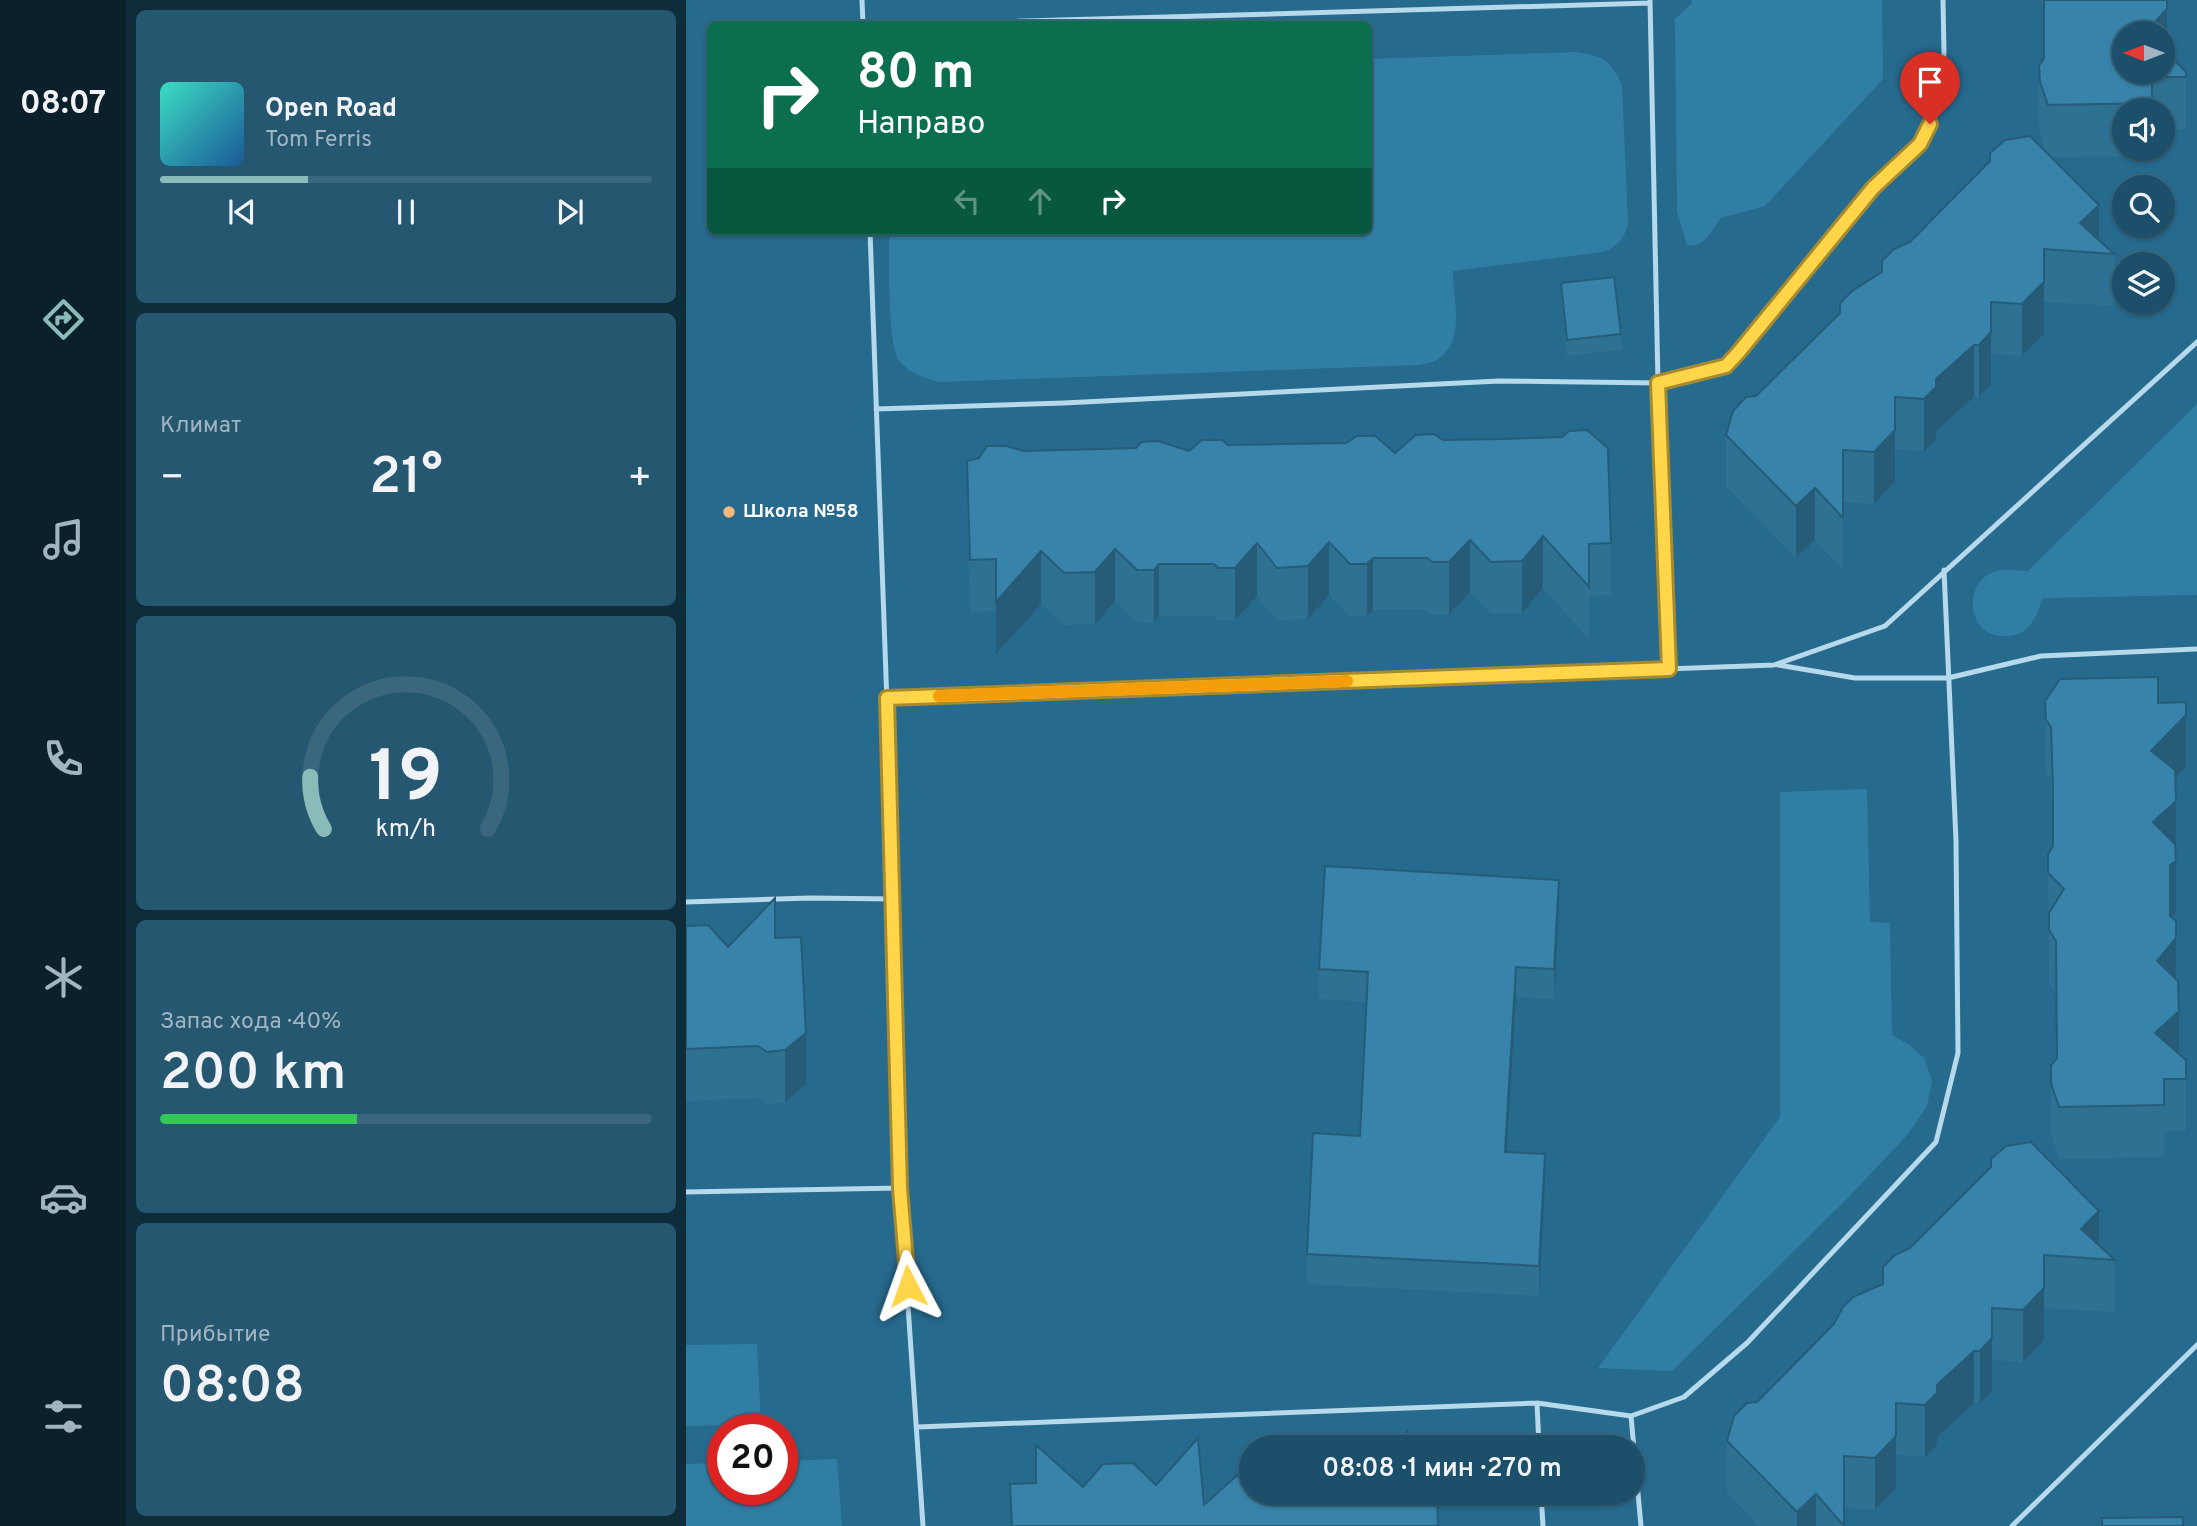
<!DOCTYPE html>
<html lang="ru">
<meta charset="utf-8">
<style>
:root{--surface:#1c506a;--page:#255770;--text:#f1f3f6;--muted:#a0b5c1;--line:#3a677e;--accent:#8bbbb9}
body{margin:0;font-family:Overpass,sans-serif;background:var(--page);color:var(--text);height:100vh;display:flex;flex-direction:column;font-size:26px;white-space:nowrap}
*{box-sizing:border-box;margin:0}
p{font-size:23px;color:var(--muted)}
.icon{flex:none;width:38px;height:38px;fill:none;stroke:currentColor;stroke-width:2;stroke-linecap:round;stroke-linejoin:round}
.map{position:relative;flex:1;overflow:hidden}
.drawer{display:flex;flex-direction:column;gap:10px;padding:10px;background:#0f2c3a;width:560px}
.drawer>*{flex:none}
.guide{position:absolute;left:21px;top:21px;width:665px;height:214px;border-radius:10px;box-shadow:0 2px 5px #0004,0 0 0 2px var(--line);background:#0b6e4f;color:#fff;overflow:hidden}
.needle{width:46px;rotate:270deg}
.tools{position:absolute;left:1426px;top:21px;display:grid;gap:14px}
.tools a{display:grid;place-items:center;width:63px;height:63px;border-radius:50%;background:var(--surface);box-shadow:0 2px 5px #0004,0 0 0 2px var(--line);font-size:35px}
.speed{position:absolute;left:21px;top:1414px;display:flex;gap:14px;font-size:35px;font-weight:700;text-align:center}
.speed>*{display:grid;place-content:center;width:91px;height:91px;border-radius:50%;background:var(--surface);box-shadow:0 2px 5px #0004,0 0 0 2px var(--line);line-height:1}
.speed .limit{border:10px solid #d22;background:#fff;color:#111}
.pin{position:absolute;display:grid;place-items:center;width:60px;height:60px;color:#fff;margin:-72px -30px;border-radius:50% 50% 50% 0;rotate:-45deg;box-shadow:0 0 7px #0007}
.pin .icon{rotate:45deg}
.me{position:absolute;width:77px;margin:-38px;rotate:356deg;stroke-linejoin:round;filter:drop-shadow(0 0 5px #0008)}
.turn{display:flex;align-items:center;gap:24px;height:147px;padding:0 35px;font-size:32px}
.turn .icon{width:91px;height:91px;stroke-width:2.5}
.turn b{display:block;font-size:49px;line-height:60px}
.lanes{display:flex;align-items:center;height:66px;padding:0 35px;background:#0003;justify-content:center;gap:35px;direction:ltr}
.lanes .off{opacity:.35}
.big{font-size:52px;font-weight:600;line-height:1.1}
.drawer .card{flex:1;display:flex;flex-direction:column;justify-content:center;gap:10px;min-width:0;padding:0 24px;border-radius:10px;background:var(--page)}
.drawer .dial{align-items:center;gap:0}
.dial svg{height:182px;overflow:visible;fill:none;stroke:var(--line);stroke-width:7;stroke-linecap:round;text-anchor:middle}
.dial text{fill:var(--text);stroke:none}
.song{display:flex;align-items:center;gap:21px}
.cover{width:84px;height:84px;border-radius:10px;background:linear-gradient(135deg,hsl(170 70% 55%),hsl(210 70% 35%))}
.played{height:7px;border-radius:4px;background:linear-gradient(90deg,var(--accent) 30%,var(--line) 30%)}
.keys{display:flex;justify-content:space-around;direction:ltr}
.heat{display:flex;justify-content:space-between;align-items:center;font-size:38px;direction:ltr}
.charge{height:10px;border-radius:5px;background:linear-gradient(90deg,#34c759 40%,var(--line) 0)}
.trip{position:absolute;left:553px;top:1435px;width:406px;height:70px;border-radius:35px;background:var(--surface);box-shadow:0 2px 5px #0004,0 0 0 2px var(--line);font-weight:600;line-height:70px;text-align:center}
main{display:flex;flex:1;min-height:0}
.tab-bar{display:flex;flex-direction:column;width:126px;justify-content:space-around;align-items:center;background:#0b202a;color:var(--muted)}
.tab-bar .icon{width:49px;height:49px}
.tab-bar .active{color:var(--accent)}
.tab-bar b{font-size:32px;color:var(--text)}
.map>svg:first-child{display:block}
.green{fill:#317ea5}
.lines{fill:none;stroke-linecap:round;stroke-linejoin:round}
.service{stroke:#b6d9eb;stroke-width:5}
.wall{fill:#2f7192}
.shaded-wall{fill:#265c77}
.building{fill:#3783aa;stroke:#265c77;stroke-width:2}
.route-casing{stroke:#a68a30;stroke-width:18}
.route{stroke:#ffd54a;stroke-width:12}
.slow{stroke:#f59e0b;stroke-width:12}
.poi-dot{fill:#f4b77b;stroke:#266a8e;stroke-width:2.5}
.labels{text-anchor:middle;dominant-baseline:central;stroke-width:7;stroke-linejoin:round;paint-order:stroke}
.poi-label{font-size:19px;font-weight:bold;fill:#fff;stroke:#266a8e;text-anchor:start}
</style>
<main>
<nav class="tab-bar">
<b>08:07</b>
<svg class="icon active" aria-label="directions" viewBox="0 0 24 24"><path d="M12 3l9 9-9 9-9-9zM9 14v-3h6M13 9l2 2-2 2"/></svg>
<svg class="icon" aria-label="music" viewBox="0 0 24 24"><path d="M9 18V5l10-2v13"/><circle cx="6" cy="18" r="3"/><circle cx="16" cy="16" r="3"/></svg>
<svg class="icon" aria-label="phone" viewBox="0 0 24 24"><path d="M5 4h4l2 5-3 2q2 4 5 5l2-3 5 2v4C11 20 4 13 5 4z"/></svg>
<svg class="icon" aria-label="climate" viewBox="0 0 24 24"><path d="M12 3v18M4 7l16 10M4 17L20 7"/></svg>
<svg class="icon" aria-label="car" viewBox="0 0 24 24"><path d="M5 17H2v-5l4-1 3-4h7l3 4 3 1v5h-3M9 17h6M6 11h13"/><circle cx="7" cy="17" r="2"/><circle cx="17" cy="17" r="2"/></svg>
<svg class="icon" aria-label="filters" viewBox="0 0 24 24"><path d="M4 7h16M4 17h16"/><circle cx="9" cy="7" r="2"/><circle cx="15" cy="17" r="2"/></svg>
</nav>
<section class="drawer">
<div class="card">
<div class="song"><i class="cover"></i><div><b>Open Road</b><p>Tom Ferris</p></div></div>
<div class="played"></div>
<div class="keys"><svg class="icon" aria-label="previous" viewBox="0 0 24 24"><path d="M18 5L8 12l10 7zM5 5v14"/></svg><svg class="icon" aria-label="pause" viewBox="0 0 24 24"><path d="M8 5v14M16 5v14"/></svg><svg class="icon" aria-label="next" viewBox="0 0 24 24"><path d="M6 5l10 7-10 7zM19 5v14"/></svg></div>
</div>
<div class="card"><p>Климат</p>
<div class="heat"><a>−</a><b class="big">21°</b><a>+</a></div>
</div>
<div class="card dial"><svg viewBox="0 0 100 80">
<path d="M14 69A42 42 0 1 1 86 69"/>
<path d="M14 69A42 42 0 0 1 8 46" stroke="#8bbbb9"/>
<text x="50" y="56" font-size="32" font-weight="700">19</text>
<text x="50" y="72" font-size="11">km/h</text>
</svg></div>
<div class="card"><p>Запас хода · 40%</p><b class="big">200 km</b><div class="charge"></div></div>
<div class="card"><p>Прибытие</p><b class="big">08:08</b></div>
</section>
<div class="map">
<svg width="1511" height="1526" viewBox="0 0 1511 1526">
<rect width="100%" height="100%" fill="#266a8e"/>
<path class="green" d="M 1006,0 L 1196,0 L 1197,79 L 1079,206 L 1035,218 C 1025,231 1019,248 1001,245 L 991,212 L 989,19 L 1006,3 Z
M 891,52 C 918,57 924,59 936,85 L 942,224 C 938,239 932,246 917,252 L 767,271 C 767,298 780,341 752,359 C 747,363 737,364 731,365 L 252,382 C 237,377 225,374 214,362 C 200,345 204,256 203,231 L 682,231 L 683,59 Z
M 1511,404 L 1511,595 L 1357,598 C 1353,607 1350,620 1342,627 C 1336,634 1326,637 1317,636 C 1278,635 1276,576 1315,570 C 1324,569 1333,571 1342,571 Z
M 1181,789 L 1184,922 L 1204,923 L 1206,1035 L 1222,1044 L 1238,1058 L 1246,1081 L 1241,1106 L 1222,1134 L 1160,1200 L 986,1371 L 912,1368 L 1094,1117 L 1094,792 Z
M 71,1344 L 75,1424 L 0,1426 L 0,1345 Z
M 151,1459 L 156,1526 L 0,1526 L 0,1464 L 37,1463 L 37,1489 L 96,1489 L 96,1461 Z"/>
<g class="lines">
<path class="service" d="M 176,0 L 177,24
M 964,0 L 972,383 L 983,669
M 235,24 L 964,3
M 184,231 L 208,899 L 214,1188 L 237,1526
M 190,409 L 378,403 L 813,381 L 972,383 L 1040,366 L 1052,353 L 1187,188 L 1234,144 L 1255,104 L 1258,52 L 1257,0
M 1092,665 L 1169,678 L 1262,678 L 1355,656 L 1511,649
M 201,698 L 1088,665 L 1199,626 L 1511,342
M 0,902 L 124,898 L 208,899
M 0,1192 L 214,1188
M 851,1403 L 853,1447
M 945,1416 L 955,1526
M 232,1427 L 851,1403 L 945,1416 L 998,1397 L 1061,1343 L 1250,1142 L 1272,1053 L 1270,841 L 1258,570
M 855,1493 L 857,1526
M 1326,1526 L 1511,1345"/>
</g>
<path class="wall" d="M 1357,0 L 1481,0 L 1481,53 L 1500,72 L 1500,129 L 1477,129 L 1477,110 L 1438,110 L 1438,149 L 1466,149 L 1466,156 L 1366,157 L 1413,240 L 1428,254 L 1428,306 L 1358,302 L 1358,334 L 1336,356 L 1305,354 L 1305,384 L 1293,397 L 1288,397 L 1250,431 L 1250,439 L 1238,452 L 1209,449 L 1209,482 L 1188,504 L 1157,502 L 1157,570 L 1129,540 L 1110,558 L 1040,487 L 1040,435 L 1070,396 L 1196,272 L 1224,242 L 1360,151 L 1354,134 L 1353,118 L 1353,66 L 1358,58 Z
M 875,283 L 935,334 L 935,350 L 881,356 L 875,299 Z
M 542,445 L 709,453 L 925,543 L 925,595 L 903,596 L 903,639 L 857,588 L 836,613 L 805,614 L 784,592 L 763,614 L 746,614 L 741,610 L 687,610 L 681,616 L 664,617 L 643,595 L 622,619 L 591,620 L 571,596 L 549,620 L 532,620 L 528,616 L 473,616 L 468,622 L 451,622 L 429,601 L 409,624 L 378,625 L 355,604 L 310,654 L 310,611 L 284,612 L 281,513 L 281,461 L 338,451 L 503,451 Z
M 1359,701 L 1472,703 L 1500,767 L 1489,778 L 1490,913 L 1485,917 L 1490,979 L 1493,1054 L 1500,1060 L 1500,1131 L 1478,1131 L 1478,1157 L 1373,1159 L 1365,1135 L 1365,1066 L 1371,1059 L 1370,993 L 1363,982 L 1362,854 L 1367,846 L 1367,840 L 1365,780 L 1360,772 L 1359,753 Z
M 873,910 L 868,999 L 830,997 L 821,1152 L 859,1184 L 853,1296 L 621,1284 L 621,1254 L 674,1136 L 681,1002 L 633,999 L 633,969 Z
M 0,926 L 42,947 L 89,938 L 120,1085 L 99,1102 L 81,1104 L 72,1098 L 0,1101 Z
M 1305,1167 L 1413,1245 L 1429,1260 L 1429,1312 L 1358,1308 L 1358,1340 L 1337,1362 L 1306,1360 L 1306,1390 L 1294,1403 L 1288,1403 L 1251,1437 L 1251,1445 L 1239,1457 L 1210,1455 L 1210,1488 L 1189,1510 L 1158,1508 L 1158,1526 L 1073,1526 L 1041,1493 L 1041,1441 L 1071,1402 L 1197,1284 L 1224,1248 Z"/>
<path class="shaded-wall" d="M 1481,9 L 1481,61 L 1477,65 L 1477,33 L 1460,33 L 1460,31 Z
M 1413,205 L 1413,253 L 1394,223 Z
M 1358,282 L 1358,334 L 1336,356 L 1336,304 Z
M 1305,332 L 1305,384 L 1293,397 L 1293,345 Z
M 1288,345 L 1288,397 L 1250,431 L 1250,439 L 1238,452 L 1238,399 L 1250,379 Z
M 1209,430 L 1209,482 L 1188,504 L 1188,452 Z
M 1129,488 L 1129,540 L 1110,558 L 1110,506 Z
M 857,536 L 857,588 L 836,613 L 836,561 Z
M 784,540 L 784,592 L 763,614 L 763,562 Z
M 643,542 L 643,595 L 622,619 L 622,566 Z
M 571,543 L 571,596 L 549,620 L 549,568 Z
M 429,549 L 429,601 L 409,624 L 409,572 Z
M 355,551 L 355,604 L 310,654 L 310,602 Z
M 687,558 L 687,610 L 681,616 L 681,564 Z
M 473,564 L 473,616 L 468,622 L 468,570 Z
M 1500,715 L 1500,767 L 1465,803 L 1465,751 Z
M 1490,801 L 1490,853 L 1467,822 Z
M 1490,861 L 1490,913 L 1484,918 L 1484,865 Z
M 873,880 L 873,910 L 868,999 L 868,969 Z
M 1490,938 L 1490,990 L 1471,961 Z
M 830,967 L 830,997 L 819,1182 L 819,1152 Z
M 1493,1011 L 1493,1063 L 1469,1033 Z
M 120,1033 L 120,1085 L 99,1102 L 99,1050 Z
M 859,1154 L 859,1184 L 853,1296 L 853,1266 Z
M 1413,1211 L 1413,1259 L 1395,1229 Z
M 1358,1288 L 1358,1340 L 1337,1362 L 1337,1310 Z
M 1306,1338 L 1306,1390 L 1294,1403 L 1294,1351 Z
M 1288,1351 L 1288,1403 L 1251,1437 L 1251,1445 L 1239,1457 L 1239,1405 L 1251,1385 Z
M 1210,1436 L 1210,1488 L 1189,1510 L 1189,1458 Z
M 1130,1494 L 1130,1526 L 1111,1526 L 1111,1512 Z"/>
<path class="building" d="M 1358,0 L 1481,0 L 1481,9 L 1460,31 L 1462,33 L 1438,33 L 1438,72 L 1477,72 L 1477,49 L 1500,72 L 1500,77 L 1466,77 L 1466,103 L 1362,105 L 1354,82 L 1353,66 L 1358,58 Z
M 1344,136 L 1413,205 L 1394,223 L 1428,254 L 1358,249 L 1358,282 L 1336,304 L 1305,302 L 1305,332 L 1293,345 L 1288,345 L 1250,379 L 1250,387 L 1238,399 L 1209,397 L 1209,430 L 1188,452 L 1157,450 L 1157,518 L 1129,488 L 1110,506 L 1040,435 L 1047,411 L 1060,397 L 1070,396 L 1154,313 L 1154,303 L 1166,291 L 1196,272 L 1196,261 L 1208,249 L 1224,242 L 1304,161 L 1304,153 L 1319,140 Z
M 928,277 L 935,334 L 881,340 L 875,283 Z
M 901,430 L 922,448 L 925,543 L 903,544 L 903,587 L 857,536 L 836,561 L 805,562 L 784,540 L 763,562 L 746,562 L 741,558 L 687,558 L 681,564 L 664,564 L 643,542 L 622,566 L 591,568 L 571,543 L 549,568 L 532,568 L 528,564 L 473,564 L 468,570 L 451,570 L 429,549 L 409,572 L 378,573 L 355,551 L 310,602 L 310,559 L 284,560 L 281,461 L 293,458 L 301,446 L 320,446 L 338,451 L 450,448 L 455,442 L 472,441 L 503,451 L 516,440 L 536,440 L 542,445 L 660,443 L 671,436 L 689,436 L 709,453 L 730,435 L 748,434 L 757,440 L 816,439 L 876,437 L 883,431 Z
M 1472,677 L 1472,703 L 1500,702 L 1500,715 L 1465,751 L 1489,770 L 1490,801 L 1467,822 L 1489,844 L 1490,861 L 1484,865 L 1484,916 L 1490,921 L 1490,938 L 1471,961 L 1492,981 L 1493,1011 L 1469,1033 L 1500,1060 L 1500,1079 L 1478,1079 L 1478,1105 L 1373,1107 L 1365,1083 L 1365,1066 L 1371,1058 L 1370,941 L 1363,930 L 1363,913 L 1378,889 L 1362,873 L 1362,854 L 1367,846 L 1367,787 L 1365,727 L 1360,720 L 1359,701 L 1374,679 Z
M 639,866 L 873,880 L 868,969 L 830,967 L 819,1152 L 859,1154 L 853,1266 L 621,1254 L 627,1133 L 674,1136 L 682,972 L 633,969 Z
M 89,898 L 89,938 L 115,937 L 120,1033 L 99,1050 L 81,1052 L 72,1046 L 0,1049 L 0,926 L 22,925 L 42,947 Z
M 1345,1142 L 1413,1211 L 1395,1229 L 1429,1260 L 1358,1255 L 1358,1288 L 1337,1310 L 1306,1308 L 1306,1338 L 1294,1351 L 1288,1351 L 1251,1385 L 1251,1393 L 1239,1405 L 1210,1403 L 1210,1436 L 1189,1458 L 1158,1456 L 1158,1526 L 1130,1494 L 1111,1512 L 1041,1441 L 1048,1416 L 1061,1403 L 1071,1402 L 1148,1324 L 1157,1307 L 1167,1297 L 1197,1284 L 1197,1267 L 1209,1255 L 1224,1248 L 1305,1167 L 1305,1159 L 1320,1146 Z
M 721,1431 L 723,1447 L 707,1447 Z
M 512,1438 L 518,1505 L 565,1463 L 565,1493 L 751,1493 L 752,1526 L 326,1526 L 324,1484 L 350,1483 L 350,1445 L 397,1487 L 417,1464 L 447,1463 L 470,1485 Z
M 1497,1517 L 1497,1526 L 1416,1526 L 1416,1518 Z"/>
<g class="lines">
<defs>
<path id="route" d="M 222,1286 L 214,1188 L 201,698 L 983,669 L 972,383 L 1040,366 L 1052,353 L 1187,188 L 1234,144 L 1244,124"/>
</defs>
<use href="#route" class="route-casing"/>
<use href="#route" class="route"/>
<path class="slow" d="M 253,696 L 661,681"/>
</g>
<circle class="poi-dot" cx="43" cy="512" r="7"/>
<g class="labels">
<g class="poi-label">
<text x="57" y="512">Школа №58</text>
</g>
</g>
</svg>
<div class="tools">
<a><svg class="needle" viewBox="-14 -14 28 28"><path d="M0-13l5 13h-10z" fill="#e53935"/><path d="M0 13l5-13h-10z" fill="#a0b5c1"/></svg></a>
<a><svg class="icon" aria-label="sound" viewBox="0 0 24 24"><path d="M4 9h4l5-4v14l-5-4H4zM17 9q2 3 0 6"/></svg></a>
<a><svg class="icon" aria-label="search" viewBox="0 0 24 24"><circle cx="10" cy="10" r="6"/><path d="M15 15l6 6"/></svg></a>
<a><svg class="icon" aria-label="layers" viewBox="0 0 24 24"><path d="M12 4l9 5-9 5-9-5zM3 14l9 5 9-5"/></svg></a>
</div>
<div class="speed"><div class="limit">20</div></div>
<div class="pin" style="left:1244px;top:124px;background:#d93025"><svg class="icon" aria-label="arrive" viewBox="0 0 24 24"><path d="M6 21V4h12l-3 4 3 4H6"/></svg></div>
<svg class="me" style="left:222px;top:1286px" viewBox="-20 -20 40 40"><path d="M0-17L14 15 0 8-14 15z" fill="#ffd54a" stroke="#fff" stroke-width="4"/></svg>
<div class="trip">08:08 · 1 мин · 270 m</div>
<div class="guide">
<div class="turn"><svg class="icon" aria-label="right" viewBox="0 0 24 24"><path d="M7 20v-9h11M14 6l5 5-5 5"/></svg><div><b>80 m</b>Направо</div></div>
<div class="lanes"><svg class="icon off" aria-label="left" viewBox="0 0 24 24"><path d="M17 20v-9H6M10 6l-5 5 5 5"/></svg><svg class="icon off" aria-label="ahead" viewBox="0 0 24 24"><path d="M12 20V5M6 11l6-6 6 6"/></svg><svg class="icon" aria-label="right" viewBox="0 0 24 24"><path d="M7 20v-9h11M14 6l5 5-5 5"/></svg></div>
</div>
</div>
</main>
